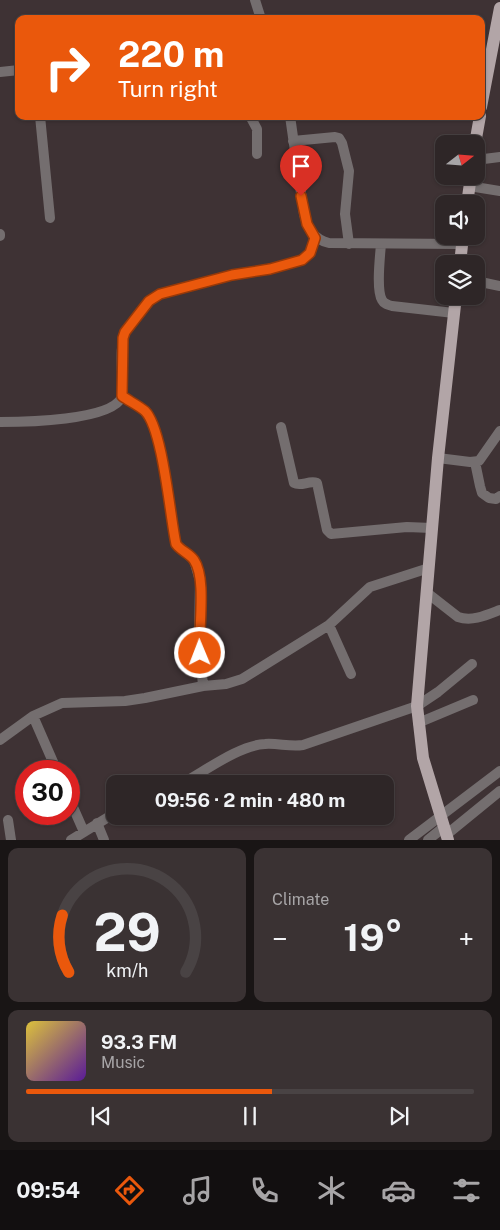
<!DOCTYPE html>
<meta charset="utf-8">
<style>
:root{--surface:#2e2627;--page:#3a3233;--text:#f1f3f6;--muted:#a7a5a7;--line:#494344;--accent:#ea580c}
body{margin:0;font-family:"Public Sans",sans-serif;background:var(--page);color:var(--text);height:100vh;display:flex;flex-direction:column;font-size:19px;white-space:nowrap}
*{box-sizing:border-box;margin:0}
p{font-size:16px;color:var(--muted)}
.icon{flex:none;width:28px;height:28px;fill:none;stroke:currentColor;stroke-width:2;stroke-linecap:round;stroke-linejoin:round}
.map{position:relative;height:840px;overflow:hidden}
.panel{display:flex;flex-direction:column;gap:8px;padding:8px;background:#191515;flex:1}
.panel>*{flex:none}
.guide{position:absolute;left:15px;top:15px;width:470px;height:105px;border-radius:10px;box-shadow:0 1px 4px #0004,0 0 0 1px var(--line);background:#ea580c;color:#fff;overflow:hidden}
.needle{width:32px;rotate:73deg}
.tools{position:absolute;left:435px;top:135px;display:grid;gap:10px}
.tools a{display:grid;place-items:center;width:50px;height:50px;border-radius:10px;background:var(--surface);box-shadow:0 1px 4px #0004,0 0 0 1px var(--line);font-size:25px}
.speed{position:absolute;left:15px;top:760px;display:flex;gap:10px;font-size:25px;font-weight:700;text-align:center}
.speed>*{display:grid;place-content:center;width:65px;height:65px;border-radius:50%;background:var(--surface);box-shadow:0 1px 4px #0004,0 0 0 1px var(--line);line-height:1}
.speed .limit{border:8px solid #d22;background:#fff;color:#111}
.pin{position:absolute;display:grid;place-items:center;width:42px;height:42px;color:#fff;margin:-51px -21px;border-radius:50% 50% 50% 0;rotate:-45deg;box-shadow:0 0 5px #0007}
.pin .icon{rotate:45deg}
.me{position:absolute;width:55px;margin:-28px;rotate:359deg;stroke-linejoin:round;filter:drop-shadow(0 0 4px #0008)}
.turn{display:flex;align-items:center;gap:18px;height:105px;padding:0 20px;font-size:22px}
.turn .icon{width:65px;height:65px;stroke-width:2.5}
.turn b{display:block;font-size:35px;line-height:42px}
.big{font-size:38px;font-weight:700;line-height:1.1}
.panel .widget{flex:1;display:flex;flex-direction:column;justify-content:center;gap:8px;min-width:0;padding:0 18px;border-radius:10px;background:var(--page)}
.panel .dial{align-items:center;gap:0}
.dial svg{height:130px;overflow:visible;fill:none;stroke:var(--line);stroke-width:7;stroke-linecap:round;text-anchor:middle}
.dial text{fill:var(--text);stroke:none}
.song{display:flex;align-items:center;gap:15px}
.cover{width:60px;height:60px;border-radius:8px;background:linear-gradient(135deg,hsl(50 70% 55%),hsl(270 70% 35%))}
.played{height:5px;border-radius:2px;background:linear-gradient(90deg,var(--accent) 55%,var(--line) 55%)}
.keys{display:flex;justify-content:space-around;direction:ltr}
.heat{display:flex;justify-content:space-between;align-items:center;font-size:28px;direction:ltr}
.panel .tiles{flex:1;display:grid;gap:8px;grid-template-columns:1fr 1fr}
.widget:last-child{grid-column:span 2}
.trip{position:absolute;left:106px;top:775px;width:288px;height:50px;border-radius:10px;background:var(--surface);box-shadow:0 1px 4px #0004,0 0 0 1px var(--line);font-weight:700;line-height:50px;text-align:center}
.menu{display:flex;height:80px;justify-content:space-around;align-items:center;background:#120f10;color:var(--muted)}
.menu .icon{width:35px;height:35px}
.menu .current{color:var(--accent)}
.menu b{font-size:22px;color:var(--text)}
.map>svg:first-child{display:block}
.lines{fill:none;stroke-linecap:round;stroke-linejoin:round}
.minor{stroke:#746e6f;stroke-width:10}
.major{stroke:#b2a5a7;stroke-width:12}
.route-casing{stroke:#983908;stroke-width:12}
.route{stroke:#ea580c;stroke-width:9}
</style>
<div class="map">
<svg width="500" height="840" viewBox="0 0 500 840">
<rect width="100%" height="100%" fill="#3e3234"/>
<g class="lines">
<path class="minor" d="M 255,0 L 261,19
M 0,72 L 19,70
M 40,116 L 50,218
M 250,116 L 257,129 L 257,154
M 290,116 L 304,214 C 308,229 313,239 329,243 L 462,244
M 293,141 L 335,137 L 339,138 L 342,143 L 349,171 L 345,214 L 349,244
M 476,160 L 500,157
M 469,186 L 500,191
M 0,234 L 0,236
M 381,244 C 380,257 376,290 382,300 C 384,304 388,305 392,306 L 454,313
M 476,281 L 500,286
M 122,396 C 129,401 138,405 144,411 C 163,428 170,517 176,544 L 194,560 L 200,581 L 199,639 L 203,686
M 0,422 C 23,422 111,421 122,397 C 124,392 122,384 122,378 C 122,363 120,347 125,332 L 149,301 L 160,294 L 232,275 L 269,269 L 302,260 L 310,253 L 315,238
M 281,427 L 294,483 C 301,487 309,480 317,483 L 327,530 L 331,534 L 407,527 L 432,528
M 438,458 L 470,462 L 479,461 L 500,431
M 475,462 L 480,486 L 482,493 L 489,498 L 496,499 L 500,496
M 426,592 L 458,617 C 472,622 487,615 500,610
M 329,625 L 351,674
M 33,716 L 57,771
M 418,723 L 473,700
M 0,740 L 33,716 L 62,703 L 125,701 L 145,698 L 203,686 L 226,684 L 242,679 L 329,625 L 370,587 L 429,568
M 181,784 C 204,772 239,745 265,744 C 278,743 290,747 303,745 L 417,706 L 438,692 L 472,664
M 69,798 L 84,832
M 8,820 L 11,840
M 97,823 L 104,840
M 446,835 L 500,791
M 71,840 L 115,813
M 409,840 L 500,771
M 428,840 L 444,827"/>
<path class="major" d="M 481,107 L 500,8
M 475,144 L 480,116
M 467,204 L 471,176
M 460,264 L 463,236
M 448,840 L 423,758 L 417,706 L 438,458 L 456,296"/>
</g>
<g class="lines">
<defs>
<path id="route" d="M 200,653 C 198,629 207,579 194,560 C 189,553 181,551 176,544 C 170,517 163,429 145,411 C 138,405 129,401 122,396 L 123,338 L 125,332 L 149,301 L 160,294 L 232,275 L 270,269 L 302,260 L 310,253 L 315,238 L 307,224 L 301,196"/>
</defs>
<use href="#route" class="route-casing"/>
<use href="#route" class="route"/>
</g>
</svg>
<div class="tools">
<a><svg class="needle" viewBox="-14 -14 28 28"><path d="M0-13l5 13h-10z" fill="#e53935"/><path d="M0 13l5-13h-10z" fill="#a7a5a7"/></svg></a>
<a><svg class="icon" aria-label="sound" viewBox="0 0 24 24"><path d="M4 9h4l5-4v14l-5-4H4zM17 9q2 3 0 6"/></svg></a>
<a><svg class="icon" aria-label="layers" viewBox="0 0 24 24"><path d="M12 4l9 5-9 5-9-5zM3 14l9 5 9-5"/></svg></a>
</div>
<div class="speed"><div class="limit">30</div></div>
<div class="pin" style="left:301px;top:196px;background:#d93025"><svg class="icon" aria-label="arrive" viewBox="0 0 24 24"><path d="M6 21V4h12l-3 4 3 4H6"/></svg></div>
<svg class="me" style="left:200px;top:653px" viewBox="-20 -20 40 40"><circle r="17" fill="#ea580c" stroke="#fff" stroke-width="3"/><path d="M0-11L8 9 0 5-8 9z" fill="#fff"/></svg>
<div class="trip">09:56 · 2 min · 480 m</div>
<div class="guide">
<div class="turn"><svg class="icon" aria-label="right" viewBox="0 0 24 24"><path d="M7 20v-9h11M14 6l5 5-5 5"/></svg><div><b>220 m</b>Turn right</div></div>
</div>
</div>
<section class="panel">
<div class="tiles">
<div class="widget dial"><svg viewBox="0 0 100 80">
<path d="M14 69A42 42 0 1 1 86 69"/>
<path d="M14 69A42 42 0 0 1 10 34" stroke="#ea580c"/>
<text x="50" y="56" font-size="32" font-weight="700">29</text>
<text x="50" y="72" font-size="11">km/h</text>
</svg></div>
<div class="widget"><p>Climate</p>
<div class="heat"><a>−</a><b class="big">19°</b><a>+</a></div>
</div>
<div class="widget">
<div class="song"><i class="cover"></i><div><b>93.3 FM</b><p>Music</p></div></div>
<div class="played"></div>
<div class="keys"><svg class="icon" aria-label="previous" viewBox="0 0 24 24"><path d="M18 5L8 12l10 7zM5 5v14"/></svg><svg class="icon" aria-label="pause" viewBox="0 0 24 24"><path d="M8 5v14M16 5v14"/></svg><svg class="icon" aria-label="next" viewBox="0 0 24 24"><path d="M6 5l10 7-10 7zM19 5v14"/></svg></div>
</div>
</div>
</section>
<nav class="menu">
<b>09:54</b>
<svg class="icon current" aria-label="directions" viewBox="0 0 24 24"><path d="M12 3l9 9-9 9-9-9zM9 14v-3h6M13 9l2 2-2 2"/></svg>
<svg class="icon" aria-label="music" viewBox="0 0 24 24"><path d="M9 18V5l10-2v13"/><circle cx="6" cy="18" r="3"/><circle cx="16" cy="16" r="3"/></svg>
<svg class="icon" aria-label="phone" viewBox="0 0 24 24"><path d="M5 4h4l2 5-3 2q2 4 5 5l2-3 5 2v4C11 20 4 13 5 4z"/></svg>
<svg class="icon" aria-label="climate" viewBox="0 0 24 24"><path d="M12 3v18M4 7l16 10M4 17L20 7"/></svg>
<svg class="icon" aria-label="car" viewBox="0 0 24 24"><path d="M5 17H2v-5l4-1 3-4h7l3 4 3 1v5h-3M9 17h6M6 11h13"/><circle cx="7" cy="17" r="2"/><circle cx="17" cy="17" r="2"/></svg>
<svg class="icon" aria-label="filters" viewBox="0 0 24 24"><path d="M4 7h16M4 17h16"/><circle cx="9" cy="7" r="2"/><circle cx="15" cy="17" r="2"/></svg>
</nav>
